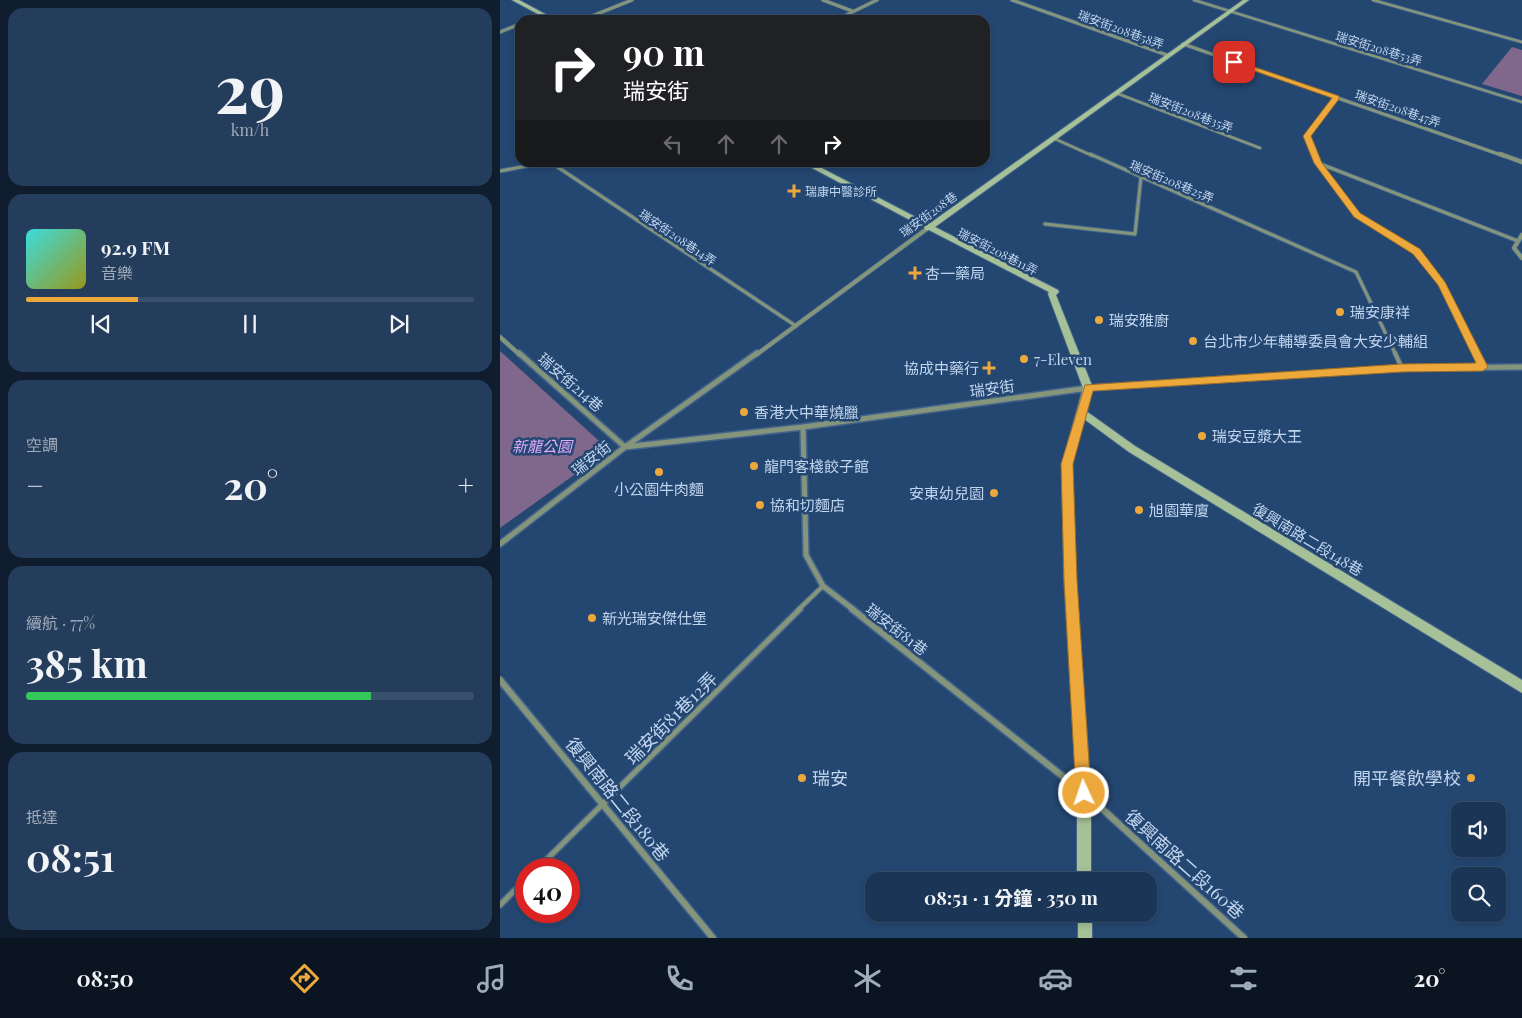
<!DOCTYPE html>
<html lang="zh-TW">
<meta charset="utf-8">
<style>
:root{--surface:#1b3556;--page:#243d5c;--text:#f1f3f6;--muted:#a0abb9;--line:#39506c;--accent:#eda83c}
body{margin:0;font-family:"Playfair Display","Noto Sans TC",serif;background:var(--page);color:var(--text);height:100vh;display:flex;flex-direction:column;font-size:19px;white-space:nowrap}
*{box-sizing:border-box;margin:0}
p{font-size:16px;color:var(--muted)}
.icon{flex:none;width:28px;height:28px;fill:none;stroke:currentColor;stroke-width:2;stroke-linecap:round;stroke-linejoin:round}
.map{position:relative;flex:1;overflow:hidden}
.panel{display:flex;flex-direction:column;gap:8px;padding:8px;background:#0f1d2f;width:500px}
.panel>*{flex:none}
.guide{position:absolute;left:15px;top:15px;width:475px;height:152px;border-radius:15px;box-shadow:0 2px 8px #0003,0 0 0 1px var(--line);background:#202124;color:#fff;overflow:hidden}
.controls{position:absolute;left:951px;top:802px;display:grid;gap:10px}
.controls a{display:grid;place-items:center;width:55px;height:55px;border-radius:10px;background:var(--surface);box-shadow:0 2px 8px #0003,0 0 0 1px var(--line);font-size:25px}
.speed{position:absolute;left:15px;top:858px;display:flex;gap:10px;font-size:25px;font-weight:700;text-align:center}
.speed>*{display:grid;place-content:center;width:65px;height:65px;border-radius:50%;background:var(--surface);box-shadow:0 2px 8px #0003,0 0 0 1px var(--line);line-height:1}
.speed .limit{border:8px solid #d22;background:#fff;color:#111}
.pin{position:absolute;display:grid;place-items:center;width:42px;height:42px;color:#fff;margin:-21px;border-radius:10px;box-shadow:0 2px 8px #0006}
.me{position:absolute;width:55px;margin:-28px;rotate:357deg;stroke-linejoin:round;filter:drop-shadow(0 0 4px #0008)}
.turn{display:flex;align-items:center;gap:18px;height:105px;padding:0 25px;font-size:22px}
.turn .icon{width:65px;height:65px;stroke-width:2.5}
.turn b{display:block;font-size:35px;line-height:42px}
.lanes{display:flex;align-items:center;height:48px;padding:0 25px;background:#0003;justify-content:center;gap:25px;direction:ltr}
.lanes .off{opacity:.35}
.big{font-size:38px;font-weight:700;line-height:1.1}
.panel .tile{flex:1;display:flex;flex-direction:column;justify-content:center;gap:8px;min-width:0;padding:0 18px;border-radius:15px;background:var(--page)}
.panel .dial{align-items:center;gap:0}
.dial b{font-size:65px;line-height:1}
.song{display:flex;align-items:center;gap:15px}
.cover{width:60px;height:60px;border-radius:8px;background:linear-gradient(135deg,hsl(180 70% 55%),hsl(60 70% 35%))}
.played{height:5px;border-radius:2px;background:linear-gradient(90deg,var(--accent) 25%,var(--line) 25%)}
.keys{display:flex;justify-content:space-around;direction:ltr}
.heat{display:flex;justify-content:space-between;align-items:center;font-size:28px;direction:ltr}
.charge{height:8px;border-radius:4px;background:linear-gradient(90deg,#34c759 77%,var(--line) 0)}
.trip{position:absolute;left:365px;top:872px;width:292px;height:50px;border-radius:15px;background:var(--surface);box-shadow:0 2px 8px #0003,0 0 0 1px var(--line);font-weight:700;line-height:50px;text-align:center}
.menu{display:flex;height:80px;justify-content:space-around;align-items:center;background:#0b1522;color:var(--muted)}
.menu .icon{width:35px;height:35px}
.menu .active{color:var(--accent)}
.menu b{font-size:22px;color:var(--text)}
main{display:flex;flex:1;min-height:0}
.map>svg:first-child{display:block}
.green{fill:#80688c}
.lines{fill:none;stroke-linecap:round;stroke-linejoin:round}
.lane-far3-casing{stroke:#43638b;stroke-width:4}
.lane-far2-casing{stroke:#43638b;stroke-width:5}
.lane-far1-casing{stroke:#43638b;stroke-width:6}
.lane-casing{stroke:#43638b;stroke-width:8}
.street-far3-casing{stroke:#43638b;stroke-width:4.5}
.street-far2-casing{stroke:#43638b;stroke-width:5.5}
.street-far1-casing{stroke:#43638b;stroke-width:8}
.street-casing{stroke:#43638b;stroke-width:9}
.secondary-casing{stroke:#43638b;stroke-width:2}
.lane-far3{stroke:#84957b;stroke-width:2.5}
.lane-far2{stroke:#84957b;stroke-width:3}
.lane-far1{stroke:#84957b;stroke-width:4}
.lane{stroke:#84957b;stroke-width:5}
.street-far3{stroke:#84957b;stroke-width:3}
.street-far2{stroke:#84957b;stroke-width:4}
.street-far1{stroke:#84957b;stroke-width:5}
.street{stroke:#84957b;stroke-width:6}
.secondary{fill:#a6c197;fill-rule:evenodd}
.route{fill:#eda83c;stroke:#9a6d27}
.poi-dot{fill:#eda83c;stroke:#244772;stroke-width:2}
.labels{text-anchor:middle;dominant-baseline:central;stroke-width:5;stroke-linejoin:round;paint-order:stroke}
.far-street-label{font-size:12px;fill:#c0d5ee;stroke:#244772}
.far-poi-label{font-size:12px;fill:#c0d5ee;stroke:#244772;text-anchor:start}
.poi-label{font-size:15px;fill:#c0d5ee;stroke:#244772;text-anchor:start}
.street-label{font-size:15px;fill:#c0d5ee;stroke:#244772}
.park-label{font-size:15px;font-style:italic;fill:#e2abfd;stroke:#244772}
.near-street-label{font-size:18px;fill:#c0d5ee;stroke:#244772}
.near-poi-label{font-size:18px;fill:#c0d5ee;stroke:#244772;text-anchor:start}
</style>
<main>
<section class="panel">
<div class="tile dial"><b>29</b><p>km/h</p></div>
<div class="tile">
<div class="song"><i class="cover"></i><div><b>92.9 FM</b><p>音樂</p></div></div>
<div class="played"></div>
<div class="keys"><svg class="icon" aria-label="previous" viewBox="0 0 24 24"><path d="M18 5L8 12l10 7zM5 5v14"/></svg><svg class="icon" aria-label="pause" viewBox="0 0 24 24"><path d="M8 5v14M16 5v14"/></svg><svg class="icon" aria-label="next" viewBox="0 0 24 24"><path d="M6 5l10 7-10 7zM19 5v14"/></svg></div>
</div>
<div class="tile"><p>空調</p>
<div class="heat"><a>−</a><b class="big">20°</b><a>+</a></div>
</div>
<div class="tile"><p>續航 · 77%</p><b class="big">385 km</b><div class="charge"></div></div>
<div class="tile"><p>抵達</p><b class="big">08:51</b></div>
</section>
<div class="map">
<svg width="1022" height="938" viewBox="0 0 1022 938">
<rect width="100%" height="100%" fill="#244772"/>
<path class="green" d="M 1012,47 L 1022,50 L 1022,96 L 982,84 Z
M 0,351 L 109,450 L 0,528 Z"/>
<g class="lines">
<defs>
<path id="lane-far3" d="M 694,0 L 1022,102
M 873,0 L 1022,42
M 616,93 L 760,148
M 553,138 L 593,156
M 815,156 L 807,136 L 837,98"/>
<path id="lane-far2" d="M 590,154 L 856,272 L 896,355
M 814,154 L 818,163 L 857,215 L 916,252 L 942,284 L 977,355
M 50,162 L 296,326
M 818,163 L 1018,241
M 0,171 L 48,162
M 545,224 L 635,234 L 641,177"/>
<path id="lane-far1" d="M 895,353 L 902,368
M 976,353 L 983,367
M 298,610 L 323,586"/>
<path id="lane" d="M 37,869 L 300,609
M 0,905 L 26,879"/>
<path id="street-far3" d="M 323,0 L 352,11
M 512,0 L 667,55
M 31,20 L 44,15
M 82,20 L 132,0
M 336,20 L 377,0
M 0,32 L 20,24
M 683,44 L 1004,156"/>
<path id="street-far2" d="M 1000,154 L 1022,162
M 1022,235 L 1014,248 L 1022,258
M 0,337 L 20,355
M 256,355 L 428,228"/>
<path id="street-far1" d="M 19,353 L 125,447
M 303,427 L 306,555 L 323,586 L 354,610
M 125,447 L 303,427 L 588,388 L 902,368 L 1022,367
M 0,544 L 125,447 L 257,353"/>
<path id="street" d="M 352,609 L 580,790
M 0,680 L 213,938
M 587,795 L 744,938"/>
<path id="secondary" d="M 12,0 L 19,0 L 56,20 L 49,20 Z
M 743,0 L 749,0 L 435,227 L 558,290 L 559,292 L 556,295 L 593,388 L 586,411 L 635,446 L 1022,680 L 1022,693 L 629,452 L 584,419 L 572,464 L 576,580 L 591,793 L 591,881 L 577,881 L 577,793 L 564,580 L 562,464 L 583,388 L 548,294 L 549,292 L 429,230 L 425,230 L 425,228 L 301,162 L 310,162 L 429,224 Z
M 578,914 L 592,914 L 592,938 L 578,938 Z"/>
</defs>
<use href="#lane-far3" class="lane-far3-casing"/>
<use href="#lane-far2" class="lane-far2-casing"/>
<use href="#lane-far1" class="lane-far1-casing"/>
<use href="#lane" class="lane-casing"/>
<use href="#street-far3" class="street-far3-casing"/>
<use href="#street-far2" class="street-far2-casing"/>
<use href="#street-far1" class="street-far1-casing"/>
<use href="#street" class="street-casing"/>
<use href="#secondary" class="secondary-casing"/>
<use href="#lane-far3" class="lane-far3"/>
<use href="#lane-far2" class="lane-far2"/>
<use href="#lane-far1" class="lane-far1"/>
<use href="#lane" class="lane"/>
<use href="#street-far3" class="street-far3"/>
<use href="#street-far2" class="street-far2"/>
<use href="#street-far1" class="street-far1"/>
<use href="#street" class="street"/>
<use href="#secondary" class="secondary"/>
</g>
<path class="route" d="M 732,61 L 737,61 L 839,96 L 839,99 L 811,136 L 822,163 L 860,213 L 920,249 L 945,282 L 988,367 L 983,371 L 902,372 L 593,391 L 573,464 L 577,580 L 591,793 L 589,798 L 584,800 L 578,798 L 576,793 L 564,580 L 561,464 L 585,385 L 902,364 L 976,363 L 938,285 L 913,254 L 854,217 L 814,163 L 803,136 L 832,98 L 732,63 Z"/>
<g class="poi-dot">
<path d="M291.5 183.5h5v5h5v5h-5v5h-5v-5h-5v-5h5z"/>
<path d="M412.5 265.5h5v5h5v5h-5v5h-5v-5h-5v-5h5z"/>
<circle cx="840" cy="312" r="5"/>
<circle cx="599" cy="320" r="5"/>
<circle cx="693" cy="341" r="5"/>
<circle cx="524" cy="359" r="5"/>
<path d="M486.5 360.5h5v5h5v5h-5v5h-5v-5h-5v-5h5z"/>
<circle cx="244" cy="412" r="5"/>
<circle cx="702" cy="436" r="5"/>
<circle cx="254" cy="466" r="5"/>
<circle cx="159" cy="472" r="5"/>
<circle cx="494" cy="493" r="5"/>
<circle cx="260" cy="505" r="5"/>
<circle cx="639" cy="510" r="5"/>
<circle cx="92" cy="618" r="5"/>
<circle cx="302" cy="778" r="5"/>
<circle cx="971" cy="778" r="5"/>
</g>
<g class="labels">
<g class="far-street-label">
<text transform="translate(621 29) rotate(20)">瑞安街208巷58弄</text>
<text transform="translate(879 48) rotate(17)">瑞安街208巷53弄</text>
<text transform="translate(898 108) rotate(19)">瑞安街208巷47弄</text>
<text transform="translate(691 112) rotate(21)">瑞安街208巷35弄</text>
<text transform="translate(672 181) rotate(23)">瑞安街208巷25弄</text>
<text transform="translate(428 214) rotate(-36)">瑞安街208巷</text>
<text transform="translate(178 237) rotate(34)">瑞安街208巷14弄</text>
<text transform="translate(498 251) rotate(27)">瑞安街208巷11弄</text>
</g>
<g class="far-poi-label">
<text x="305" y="191">瑞康中醫診所</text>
</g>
<g class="poi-label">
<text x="425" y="273">杏一藥局</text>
<text x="850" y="312">瑞安康祥</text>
<text x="609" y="320">瑞安雅廚</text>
<text x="703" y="341">台北市少年輔導委員會大安少輔組</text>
<text x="534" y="359">7-Eleven</text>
<text x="479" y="368" text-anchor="end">協成中藥行</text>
<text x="254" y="412">香港大中華燒臘</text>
<text x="712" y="436">瑞安豆漿大王</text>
<text x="264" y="466">龍門客棧餃子館</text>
<text x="159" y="489" text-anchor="middle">小公園牛肉麵</text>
<text x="484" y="493" text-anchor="end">安東幼兒園</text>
<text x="270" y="505">協和切麵店</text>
<text x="649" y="510">旭園華廈</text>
<text x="102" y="618">新光瑞安傑仕堡</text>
</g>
<g class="street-label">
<text transform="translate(71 382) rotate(41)">瑞安街214巷</text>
<text transform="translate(492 388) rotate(-8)">瑞安街</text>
<text transform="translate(91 458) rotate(-38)">瑞安街</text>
<text transform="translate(808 539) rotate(31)">復興南路二段148巷</text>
<text transform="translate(397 629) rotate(38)">瑞安街81巷</text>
</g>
<g class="park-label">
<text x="42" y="446">新龍公園</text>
</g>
<g class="near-street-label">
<text transform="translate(171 718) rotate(-45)">瑞安街81巷12弄</text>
<text transform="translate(118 799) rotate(51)">復興南路二段180巷</text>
<text transform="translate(685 864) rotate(42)">復興南路二段160巷</text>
</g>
<g class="near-poi-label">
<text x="312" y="778">瑞安</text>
<text x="961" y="778" text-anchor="end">開平餐飲學校</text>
</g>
</g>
</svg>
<div class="controls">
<a><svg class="icon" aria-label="sound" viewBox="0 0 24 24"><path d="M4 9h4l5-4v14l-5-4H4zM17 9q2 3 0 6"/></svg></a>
<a><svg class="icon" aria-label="search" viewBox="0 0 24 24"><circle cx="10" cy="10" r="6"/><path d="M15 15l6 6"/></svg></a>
</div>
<div class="speed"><div class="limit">40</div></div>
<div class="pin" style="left:734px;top:62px;background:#d93025"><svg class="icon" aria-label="arrive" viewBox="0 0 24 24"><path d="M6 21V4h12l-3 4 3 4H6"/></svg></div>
<svg class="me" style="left:584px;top:793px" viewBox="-20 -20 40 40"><circle r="17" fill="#eda83c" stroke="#fff" stroke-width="3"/><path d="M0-11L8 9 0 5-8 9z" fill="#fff"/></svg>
<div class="trip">08:51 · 1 分鐘 · 350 m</div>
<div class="guide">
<div class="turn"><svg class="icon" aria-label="right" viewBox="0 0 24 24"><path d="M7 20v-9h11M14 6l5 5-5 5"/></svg><div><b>90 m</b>瑞安街</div></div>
<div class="lanes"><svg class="icon off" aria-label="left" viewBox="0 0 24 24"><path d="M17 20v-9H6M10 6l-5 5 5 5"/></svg><svg class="icon off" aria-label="ahead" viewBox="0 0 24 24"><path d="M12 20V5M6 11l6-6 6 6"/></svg><svg class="icon off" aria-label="ahead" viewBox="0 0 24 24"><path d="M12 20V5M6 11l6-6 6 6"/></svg><svg class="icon" aria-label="right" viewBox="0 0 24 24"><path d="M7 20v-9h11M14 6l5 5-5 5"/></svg></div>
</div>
</div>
</main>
<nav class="menu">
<b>08:50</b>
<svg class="icon active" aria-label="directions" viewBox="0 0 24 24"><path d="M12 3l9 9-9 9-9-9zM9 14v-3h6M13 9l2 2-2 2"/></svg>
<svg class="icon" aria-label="music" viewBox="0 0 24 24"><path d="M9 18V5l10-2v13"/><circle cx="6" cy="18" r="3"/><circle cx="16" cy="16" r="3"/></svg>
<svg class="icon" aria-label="phone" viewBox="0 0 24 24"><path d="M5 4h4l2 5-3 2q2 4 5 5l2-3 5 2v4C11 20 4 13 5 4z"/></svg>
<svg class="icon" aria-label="climate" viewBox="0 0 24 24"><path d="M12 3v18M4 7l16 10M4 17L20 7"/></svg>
<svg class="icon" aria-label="car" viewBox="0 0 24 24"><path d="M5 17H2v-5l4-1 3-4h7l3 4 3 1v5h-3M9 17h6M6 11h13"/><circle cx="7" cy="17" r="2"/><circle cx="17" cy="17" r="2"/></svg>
<svg class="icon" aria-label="filters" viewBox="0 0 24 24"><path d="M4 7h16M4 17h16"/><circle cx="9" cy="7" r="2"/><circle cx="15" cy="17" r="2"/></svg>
<b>20°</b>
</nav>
